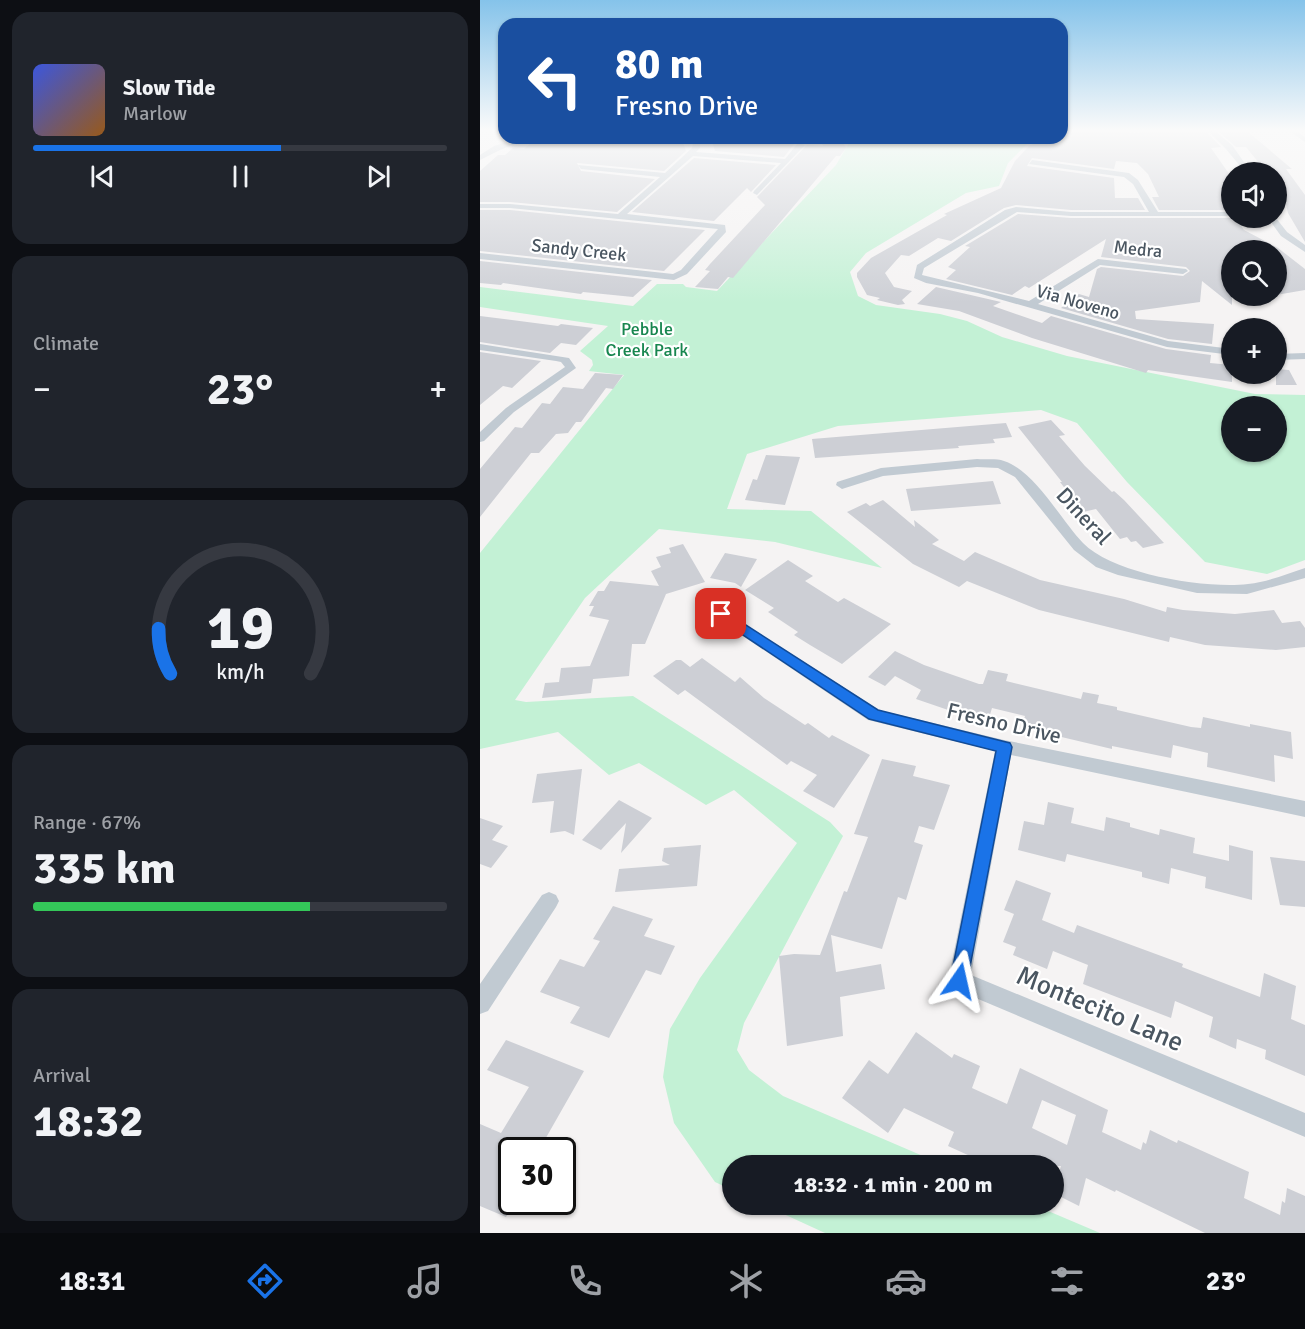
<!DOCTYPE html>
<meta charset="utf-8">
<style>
:root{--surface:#171b24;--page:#20242c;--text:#f1f3f6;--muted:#9ea1a6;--line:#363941;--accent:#1a73e8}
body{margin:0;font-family:Signika,sans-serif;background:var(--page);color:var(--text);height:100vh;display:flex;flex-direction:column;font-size:22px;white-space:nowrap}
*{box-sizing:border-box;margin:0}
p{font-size:20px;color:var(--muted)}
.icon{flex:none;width:33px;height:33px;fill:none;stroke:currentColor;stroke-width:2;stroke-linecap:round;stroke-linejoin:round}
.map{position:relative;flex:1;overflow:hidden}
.details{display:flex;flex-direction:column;gap:12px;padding:12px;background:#0d0f14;width:480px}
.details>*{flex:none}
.banner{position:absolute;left:18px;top:18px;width:570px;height:126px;border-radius:18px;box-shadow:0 2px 4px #0004;background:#1a4fa0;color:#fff;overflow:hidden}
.buttons{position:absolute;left:741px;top:162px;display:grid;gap:12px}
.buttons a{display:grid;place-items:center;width:66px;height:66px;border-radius:50%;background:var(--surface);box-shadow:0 2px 4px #0004;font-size:30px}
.speed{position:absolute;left:18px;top:1137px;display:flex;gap:12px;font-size:30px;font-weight:700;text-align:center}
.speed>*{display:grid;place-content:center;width:78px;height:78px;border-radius:50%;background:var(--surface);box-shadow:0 2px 4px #0004;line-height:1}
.speed .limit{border:3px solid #111;border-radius:9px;background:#fff;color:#111}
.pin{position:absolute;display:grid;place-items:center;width:51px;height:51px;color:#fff;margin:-26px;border-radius:12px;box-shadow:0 3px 9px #0006}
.me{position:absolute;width:66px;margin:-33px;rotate:11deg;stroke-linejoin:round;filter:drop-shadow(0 0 4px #0008)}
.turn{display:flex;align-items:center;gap:21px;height:126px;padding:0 18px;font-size:27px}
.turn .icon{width:78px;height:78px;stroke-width:2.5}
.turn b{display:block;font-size:42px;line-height:51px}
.big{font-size:45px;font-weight:700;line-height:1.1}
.details .tile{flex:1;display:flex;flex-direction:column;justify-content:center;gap:9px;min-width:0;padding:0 21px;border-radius:18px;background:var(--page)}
.details .dial{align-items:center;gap:0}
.dial svg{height:156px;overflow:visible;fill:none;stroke:var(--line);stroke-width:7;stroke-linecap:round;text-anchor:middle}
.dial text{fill:var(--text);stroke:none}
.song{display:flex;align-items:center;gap:18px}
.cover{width:72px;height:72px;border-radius:9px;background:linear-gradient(135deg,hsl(230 70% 55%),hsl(30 70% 35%))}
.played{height:6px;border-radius:3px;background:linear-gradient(90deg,var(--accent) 60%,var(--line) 60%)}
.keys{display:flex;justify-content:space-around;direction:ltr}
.heat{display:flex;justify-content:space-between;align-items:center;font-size:33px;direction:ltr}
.charge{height:9px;border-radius:4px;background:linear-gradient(90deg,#34c759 67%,var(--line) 0)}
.trip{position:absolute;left:242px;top:1155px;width:342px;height:60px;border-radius:30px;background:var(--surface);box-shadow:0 2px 4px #0004;font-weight:700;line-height:60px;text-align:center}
.menu{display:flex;height:96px;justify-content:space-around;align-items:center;background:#090b0e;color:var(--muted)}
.menu .icon{width:42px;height:42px}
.menu .current{color:var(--accent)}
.menu b{font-size:27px;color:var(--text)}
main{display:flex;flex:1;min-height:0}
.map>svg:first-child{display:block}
.green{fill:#c3f1d5;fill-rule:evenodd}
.building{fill:#cdcfd5;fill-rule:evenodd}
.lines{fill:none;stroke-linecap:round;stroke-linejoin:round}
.minor{fill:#c1cad2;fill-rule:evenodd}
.route{fill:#1a73e8;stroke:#114b97;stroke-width:1.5}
.labels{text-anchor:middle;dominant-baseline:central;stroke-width:4.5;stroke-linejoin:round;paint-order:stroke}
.far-street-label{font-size:18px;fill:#4a5661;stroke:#fff}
.far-park-label{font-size:18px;fill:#17864f;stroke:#fff}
.street-label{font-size:22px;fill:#4a5661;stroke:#fff}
.near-street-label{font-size:27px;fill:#4a5661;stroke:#fff}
</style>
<main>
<section class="details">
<div class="tile">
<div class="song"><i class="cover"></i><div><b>Slow Tide</b><p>Marlow</p></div></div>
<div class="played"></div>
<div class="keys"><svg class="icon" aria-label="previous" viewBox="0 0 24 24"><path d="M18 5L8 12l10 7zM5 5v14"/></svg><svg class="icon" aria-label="pause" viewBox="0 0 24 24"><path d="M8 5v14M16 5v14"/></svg><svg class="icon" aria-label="next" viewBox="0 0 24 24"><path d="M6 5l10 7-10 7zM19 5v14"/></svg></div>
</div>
<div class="tile"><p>Climate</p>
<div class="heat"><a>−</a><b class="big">23°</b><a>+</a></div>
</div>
<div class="tile dial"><svg viewBox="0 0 100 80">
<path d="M14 69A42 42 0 1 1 86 69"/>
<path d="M14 69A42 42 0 0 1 8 46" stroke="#1a73e8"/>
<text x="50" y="56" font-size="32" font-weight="700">19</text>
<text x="50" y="72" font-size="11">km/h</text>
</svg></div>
<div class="tile"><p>Range · 67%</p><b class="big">335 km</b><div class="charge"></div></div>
<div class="tile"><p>Arrival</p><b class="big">18:32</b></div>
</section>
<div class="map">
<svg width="825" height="1233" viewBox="0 0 825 1233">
<rect width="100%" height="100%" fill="#f5f3f3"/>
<path class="green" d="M 372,138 L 553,138 L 528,163 L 519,186 L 486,193 L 386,253 L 370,272 L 378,296 L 396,305 L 460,314 L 487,321 L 522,337 L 587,356 L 775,394 L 825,395 L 825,560 L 787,574 L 725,562 L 647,482 L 597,423 L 561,410 L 358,426 L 267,454 L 247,509 L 331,511 L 402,568 L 295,542 L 179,529 L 105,598 L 35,700 L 46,702 L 153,696 L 350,822 L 363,836 L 264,1023 L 257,1050 L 269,1070 L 303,1096 L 464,1165 L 252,1166 L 252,1190 L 235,1182 L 194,1123 L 183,1077 L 190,1029 L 220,978 L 317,843 L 254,790 L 226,805 L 159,763 L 129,775 L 78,732 L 0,749 L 0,553 L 144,375 L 109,371 L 113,365 L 112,360 L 100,351 L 128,326 L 0,307 L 0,287 L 153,306 L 177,284 L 203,284 L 206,287 L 237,291 L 356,165 ZM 752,406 L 796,406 L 796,452 L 752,452 Z
M 284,1205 L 554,1205 L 620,1233 L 345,1233 Z"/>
<path class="building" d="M 584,131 L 648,131 L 648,133 L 726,131 L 741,147 L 731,148 L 752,178 L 748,178 L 751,183 L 744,183 L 752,195 L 752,210 L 679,210 L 672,197 L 679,197 L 668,174 L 657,163 L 636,161 L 634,169 L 552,158 L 547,166 L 634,178 L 635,198 L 658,198 L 665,210 L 591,210 L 536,205 L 524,208 L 471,241 L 458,238 L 429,256 L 421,255 L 405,273 L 414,287 L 432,291 L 422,300 L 425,304 L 418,305 L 397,300 L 400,298 L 387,295 L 377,277 L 377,273 L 391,258 L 467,215 L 464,214 L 521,188 L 535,161 L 550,145 L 589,135 Z
M 738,131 L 767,131 L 812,169 L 806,169 L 825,195 L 825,242 L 808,213 L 805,200 L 796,188 L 796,169 L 783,168 L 766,147 L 756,147 Z
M 155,138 L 201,138 L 206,151 L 184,171 L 97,163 L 101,171 L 175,179 L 137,212 L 30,202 L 0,202 L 0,171 L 18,155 L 25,155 L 33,148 L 44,149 L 52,142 L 78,143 Z
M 231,138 L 269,138 L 270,140 L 314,144 L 304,157 L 235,151 Z
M 339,138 L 361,138 L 366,148 L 360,156 L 356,156 L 253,278 L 248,277 L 238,289 L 215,287 L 230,271 L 225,270 L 230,264 L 285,205 L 277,197 L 327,145 L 343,146 Z
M 214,158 L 296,165 L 271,192 L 267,188 L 234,221 L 152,212 Z
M 0,210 L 30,210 L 225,230 L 184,271 L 0,251 Z
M 538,214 L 591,218 L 755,218 L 764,230 L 798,248 L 825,269 L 825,290 L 796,295 L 796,248 L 752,250 L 752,305 L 722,281 L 720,302 L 655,311 L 656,319 L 734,324 L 732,344 L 688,339 L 581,308 L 599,294 L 609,297 L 617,269 L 621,267 L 703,276 L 710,271 L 706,267 L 621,257 L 626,239 L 549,288 L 545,286 L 532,295 L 466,279 L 476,270 L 468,267 L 490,247 L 485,246 Z
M 0,261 L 172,280 L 153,297 L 103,292 L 101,294 L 23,283 L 21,285 L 0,283 Z
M 456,287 L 521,302 L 513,306 L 562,323 L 571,316 L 686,349 L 731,355 L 730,363 L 752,365 L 752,382 L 668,370 L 666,373 L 552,338 L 479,311 L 437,304 Z
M 0,316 L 78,326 L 81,324 L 113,328 L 96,345 L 81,343 L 70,353 L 0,342 Z
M 0,352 L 61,361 L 32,388 L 23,386 L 0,405 Z
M 796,369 L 809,370 L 817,385 L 796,385 Z
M 115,373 L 143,375 L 133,389 L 126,388 L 101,422 L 96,422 L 88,433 L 76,434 L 59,453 L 51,453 L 0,517 L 0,469 L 35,427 L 42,428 L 62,403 L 70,404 L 83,387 L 103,389 Z
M 571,420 L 585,435 L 579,436 L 605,466 L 632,492 L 634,491 L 644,500 L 684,543 L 663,548 L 656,541 L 651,542 L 647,537 L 640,539 L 616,509 L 603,512 L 580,482 L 582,482 L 538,427 Z
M 526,423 L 532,437 L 513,439 L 515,443 L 478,446 L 479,448 L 335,458 L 332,439 Z
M 286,455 L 320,457 L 305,505 L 265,500 L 273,479 L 277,480 Z
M 513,481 L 521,504 L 431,511 L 426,489 Z
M 403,500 L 435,527 L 434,520 L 459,540 L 452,544 L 484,561 L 495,552 L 560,580 L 644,599 L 686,612 L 687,607 L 703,610 L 755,614 L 794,610 L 802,623 L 820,621 L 825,628 L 825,647 L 796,650 L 725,645 L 690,637 L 689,642 L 559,610 L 487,581 L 479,587 L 433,564 L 367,512 L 386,503 L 390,506 Z
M 203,544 L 225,582 L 186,594 L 165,644 L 152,644 L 149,676 L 113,679 L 111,693 L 62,698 L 65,683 L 79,682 L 81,668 L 110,666 L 129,620 L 109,616 L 114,606 L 109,606 L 118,591 L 124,591 L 130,581 L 179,586 L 171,571 L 181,567 L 176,557 L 191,553 L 189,548 Z
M 245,553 L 277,559 L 261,587 L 255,583 L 230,578 Z
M 308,560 L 333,576 L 325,581 L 358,602 L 364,598 L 411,624 L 362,664 L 330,645 L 314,635 L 318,632 L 288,612 L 294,608 L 265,590 Z
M 415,651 L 444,665 L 499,684 L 503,684 L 508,670 L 528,674 L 526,681 L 601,699 L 603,692 L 619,695 L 617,703 L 637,707 L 637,710 L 711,727 L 721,728 L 723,717 L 770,727 L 770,724 L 811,732 L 813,759 L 794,755 L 795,782 L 727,767 L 728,753 L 693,745 L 691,758 L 632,746 L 632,749 L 552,730 L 554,725 L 543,723 L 545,716 L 512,708 L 508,721 L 474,712 L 436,699 L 441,690 L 415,676 L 405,686 L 388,677 Z
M 222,658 L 255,682 L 260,677 L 284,698 L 325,725 L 328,723 L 349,738 L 352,735 L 390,755 L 354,808 L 323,791 L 337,775 L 311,761 L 307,765 L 205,690 L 198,695 L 173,676 L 196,660 L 201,660 L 210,667 Z
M 402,759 L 436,766 L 433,776 L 470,785 L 454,830 L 439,826 L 434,842 L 443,845 L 426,900 L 418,897 L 402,949 L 351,935 L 356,972 L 401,964 L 405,989 L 360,997 L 363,1036 L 307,1046 L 299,956 L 314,954 L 340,955 L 364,891 L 367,892 L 388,837 L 374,834 Z
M 102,769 L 94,835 L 85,831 L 70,833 L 74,801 L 52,803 L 57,774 Z
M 139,800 L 172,818 L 141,853 L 146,823 L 121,850 L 102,840 Z
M 568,802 L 594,808 L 591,823 L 624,831 L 626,817 L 650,823 L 650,827 L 679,835 L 680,829 L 715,838 L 713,853 L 749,861 L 749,845 L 773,851 L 772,900 L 725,888 L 726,877 L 691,868 L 689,884 L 662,877 L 662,872 L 587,854 L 585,862 L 538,850 L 544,821 L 564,825 Z
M 0,818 L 23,826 L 12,840 L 28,846 L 11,868 L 0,864 Z
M 221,845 L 217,886 L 135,892 L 139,869 L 190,865 L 182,861 L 184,848 Z
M 790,857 L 825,861 L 825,907 L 800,905 Z
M 536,880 L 571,893 L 562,920 L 594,933 L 597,925 L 703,964 L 702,967 L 780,997 L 784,973 L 816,986 L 811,1019 L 825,1025 L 825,1076 L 785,1059 L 786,1050 L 757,1039 L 756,1049 L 729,1037 L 733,1017 L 695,1001 L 691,1018 L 603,984 L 608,965 L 573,951 L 567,969 L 533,955 L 536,947 L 523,942 L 534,914 L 524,910 Z
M 133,906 L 173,919 L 164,936 L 195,946 L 181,975 L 166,970 L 129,1038 L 90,1023 L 100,1007 L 60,992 L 80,959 L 104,967 L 120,941 L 113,939 Z
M 436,1032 L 472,1058 L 474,1054 L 500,1066 L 492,1088 L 527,1104 L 540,1068 L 628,1110 L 622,1132 L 661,1150 L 663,1142 L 666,1144 L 670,1130 L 697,1143 L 698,1140 L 769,1172 L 764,1198 L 800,1215 L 802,1201 L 805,1203 L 807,1188 L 825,1196 L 825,1233 L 725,1233 L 636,1190 L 635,1192 L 606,1178 L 599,1206 L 573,1193 L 581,1166 L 512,1166 L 468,1146 L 474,1132 L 424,1108 L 408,1133 L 362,1098 L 389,1060 L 408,1074 ZM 562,1100 L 596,1115 L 587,1145 L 552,1128 Z
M 26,1040 L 104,1071 L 59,1150 L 32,1150 L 32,1207 L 26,1217 L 0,1206 L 0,1124 L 21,1133 L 49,1087 L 7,1070 Z"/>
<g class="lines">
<path class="minor" d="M 728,131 L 735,131 L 752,145 L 771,172 L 765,172 L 746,149 Z
M 809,131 L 816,131 L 825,137 L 825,142 Z
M 40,138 L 50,138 L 20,150 L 0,160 L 0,155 L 14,146 Z
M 214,138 L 220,138 L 220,148 L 216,152 L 305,159 L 318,143 L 325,145 L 277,195 L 273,193 L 274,191 L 301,163 L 213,156 L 147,214 L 245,225 L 246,232 L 207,274 L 194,280 L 0,259 L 0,253 L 193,274 L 201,270 L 238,229 L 30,208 L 0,208 L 0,204 L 30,204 L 138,214 L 180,177 L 101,169 L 98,165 L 185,173 L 212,148 Z
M 552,160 L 649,173 L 658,180 L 678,212 L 752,212 L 752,216 L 591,216 L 537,212 L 444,268 L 442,275 L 549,301 L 618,259 L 706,269 L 708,271 L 703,274 L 620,265 L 558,304 L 688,341 L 752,349 L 752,355 L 687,347 L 498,293 L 446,283 L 434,278 L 437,265 L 525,210 L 536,207 L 591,212 L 669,212 L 653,184 L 644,177 L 549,164 Z
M 788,218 L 796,218 L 807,232 L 825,245 L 825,252 L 801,236 Z
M 0,344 L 89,358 L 96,368 L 34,412 L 4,441 L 0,442 L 0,432 L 26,408 L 85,367 L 81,362 L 76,361 L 0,350 Z
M 825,353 L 825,359 L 796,360 L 796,354 Z
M 497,459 C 506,460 516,458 524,461 C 555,471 580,519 603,543 C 633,574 725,589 768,584 C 788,582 806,574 825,568 L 825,578 L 767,594 L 717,593 L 638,575 L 616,567 L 594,550 L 535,477 L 518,468 L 497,467 L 403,476 L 362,489 L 356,485 L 357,482 L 401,468 Z
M 241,609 L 399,710 L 524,740 L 825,801 L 825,817 L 531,755 L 491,975 L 825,1113 L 825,1137 L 472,988 L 468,981 L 515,751 L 388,720 L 236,618 L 234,614 L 236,610 Z
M 69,892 L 76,895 L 79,901 L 76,907 L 8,1011 L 0,1014 L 0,984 L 62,895 Z"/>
</g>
<linearGradient id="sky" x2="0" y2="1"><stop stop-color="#85c3ea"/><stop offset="0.43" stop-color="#fafafa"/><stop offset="1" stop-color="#fafafa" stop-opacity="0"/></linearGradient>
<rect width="825" height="303" fill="url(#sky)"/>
<path class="route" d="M 241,609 L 398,710 L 530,743 L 532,747 L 486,988 L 479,991 L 473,988 L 470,981 L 516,751 L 389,719 L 236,617 L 234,614 L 236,611 Z"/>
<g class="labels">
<g class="far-street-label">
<text transform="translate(658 249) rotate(6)">Medra</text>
<text transform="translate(99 250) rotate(6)">Sandy Creek</text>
<text transform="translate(598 302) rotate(16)">Via Noveno</text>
</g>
<g class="far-park-label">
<text x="167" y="329">Pebble<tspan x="167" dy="21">Creek Park</tspan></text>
</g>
<g class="street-label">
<text transform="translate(604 516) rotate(47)">Dineral</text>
<text transform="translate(524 723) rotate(13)">Fresno Drive</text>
</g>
<g class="near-street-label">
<text transform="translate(620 1009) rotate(23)">Montecito Lane</text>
</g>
</g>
</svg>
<div class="buttons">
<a><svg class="icon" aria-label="sound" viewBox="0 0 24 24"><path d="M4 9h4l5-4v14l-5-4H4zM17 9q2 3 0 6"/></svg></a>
<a><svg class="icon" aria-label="search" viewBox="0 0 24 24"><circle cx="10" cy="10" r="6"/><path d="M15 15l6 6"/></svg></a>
<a>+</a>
<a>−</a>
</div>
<div class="speed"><div class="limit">30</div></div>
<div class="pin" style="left:241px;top:614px;background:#d93025"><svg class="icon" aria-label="arrive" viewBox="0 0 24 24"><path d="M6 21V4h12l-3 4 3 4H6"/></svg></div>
<svg class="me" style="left:479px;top:981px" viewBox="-20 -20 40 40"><path d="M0-17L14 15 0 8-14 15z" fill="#1a73e8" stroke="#fff" stroke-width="4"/></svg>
<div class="trip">18:32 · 1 min · 200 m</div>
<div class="banner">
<div class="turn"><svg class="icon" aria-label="left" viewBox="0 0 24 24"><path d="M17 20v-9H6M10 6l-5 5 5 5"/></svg><div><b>80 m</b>Fresno Drive</div></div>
</div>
</div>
</main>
<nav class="menu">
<b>18:31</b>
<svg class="icon current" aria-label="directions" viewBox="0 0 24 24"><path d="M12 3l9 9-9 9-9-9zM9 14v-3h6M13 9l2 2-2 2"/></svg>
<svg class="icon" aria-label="music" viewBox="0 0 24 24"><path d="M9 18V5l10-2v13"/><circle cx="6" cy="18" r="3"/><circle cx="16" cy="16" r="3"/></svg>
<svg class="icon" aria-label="phone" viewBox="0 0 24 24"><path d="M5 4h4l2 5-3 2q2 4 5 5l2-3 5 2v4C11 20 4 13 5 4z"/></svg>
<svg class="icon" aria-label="climate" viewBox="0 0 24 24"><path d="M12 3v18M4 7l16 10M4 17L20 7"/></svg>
<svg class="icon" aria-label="car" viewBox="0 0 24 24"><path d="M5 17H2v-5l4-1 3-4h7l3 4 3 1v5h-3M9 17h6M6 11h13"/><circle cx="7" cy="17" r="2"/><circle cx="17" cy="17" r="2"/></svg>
<svg class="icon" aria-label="filters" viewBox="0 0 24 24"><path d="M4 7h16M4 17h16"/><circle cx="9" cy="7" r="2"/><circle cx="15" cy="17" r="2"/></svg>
<b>23°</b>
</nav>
